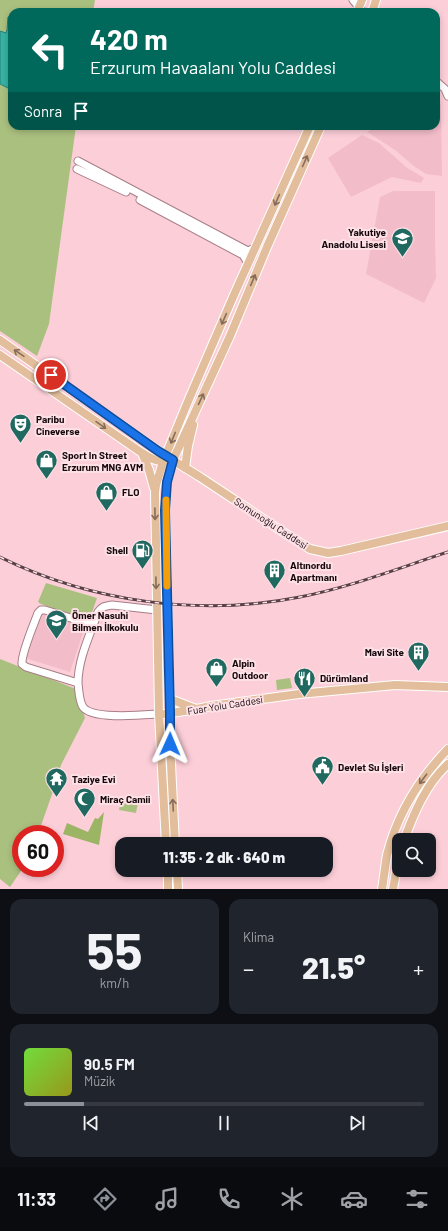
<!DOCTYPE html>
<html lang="tr">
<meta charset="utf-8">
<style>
:root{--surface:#171b24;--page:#20242c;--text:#f1f3f6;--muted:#9ea1a6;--line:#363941;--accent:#8c9099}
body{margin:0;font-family:Barlow,sans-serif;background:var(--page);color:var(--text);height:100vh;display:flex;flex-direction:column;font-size:15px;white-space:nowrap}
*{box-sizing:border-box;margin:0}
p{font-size:13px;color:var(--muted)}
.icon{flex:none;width:22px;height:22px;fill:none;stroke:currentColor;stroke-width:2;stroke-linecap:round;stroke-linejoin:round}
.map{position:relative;height:889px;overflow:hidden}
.drawer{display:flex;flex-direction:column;gap:10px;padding:10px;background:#0d0f14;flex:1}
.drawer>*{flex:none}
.top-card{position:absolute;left:8px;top:8px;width:432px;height:122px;border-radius:12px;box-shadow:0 2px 6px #0003;background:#00695c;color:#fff;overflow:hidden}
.controls{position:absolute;left:392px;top:833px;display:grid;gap:8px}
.controls a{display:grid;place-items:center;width:44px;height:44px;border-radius:8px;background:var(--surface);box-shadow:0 2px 6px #0003;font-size:20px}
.speed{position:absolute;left:12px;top:825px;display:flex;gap:8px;font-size:20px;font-weight:700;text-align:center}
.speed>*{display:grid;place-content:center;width:52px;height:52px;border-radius:50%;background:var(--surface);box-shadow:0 2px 6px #0003;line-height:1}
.speed .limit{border:6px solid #d22;background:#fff;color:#111}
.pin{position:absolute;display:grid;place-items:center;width:34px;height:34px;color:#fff;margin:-17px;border:2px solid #fff;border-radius:50%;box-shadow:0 1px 4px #0007}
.me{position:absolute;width:44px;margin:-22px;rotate:1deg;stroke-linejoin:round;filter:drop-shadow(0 0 3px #0008)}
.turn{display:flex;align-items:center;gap:14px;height:84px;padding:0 16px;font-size:18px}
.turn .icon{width:52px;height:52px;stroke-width:2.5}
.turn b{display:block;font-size:28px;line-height:34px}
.then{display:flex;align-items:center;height:38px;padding:0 16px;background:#0003;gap:8px;font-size:15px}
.big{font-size:30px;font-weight:800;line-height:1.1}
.drawer .card{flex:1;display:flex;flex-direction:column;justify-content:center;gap:6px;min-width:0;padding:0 14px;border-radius:12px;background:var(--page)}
.drawer .dial{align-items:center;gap:0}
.dial b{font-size:52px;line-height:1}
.song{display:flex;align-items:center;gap:12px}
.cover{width:48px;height:48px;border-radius:6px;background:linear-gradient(135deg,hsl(100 70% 55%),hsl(60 70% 35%))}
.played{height:4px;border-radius:2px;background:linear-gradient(90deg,var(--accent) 15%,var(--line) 15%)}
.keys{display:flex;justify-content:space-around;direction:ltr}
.heat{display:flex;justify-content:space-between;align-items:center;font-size:22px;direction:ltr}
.drawer .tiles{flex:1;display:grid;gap:10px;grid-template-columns:1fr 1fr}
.card:last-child{grid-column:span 2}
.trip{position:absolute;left:115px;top:837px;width:218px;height:40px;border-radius:12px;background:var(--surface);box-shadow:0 2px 6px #0003;font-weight:800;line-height:40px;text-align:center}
.menu{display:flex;height:64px;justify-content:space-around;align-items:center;background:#090b0e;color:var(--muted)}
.menu .icon{width:28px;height:28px}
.menu .on{color:var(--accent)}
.menu b{font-size:18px;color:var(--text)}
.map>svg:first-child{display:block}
.built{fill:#f2bdc9}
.green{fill:#aac07f}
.forest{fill:#9cb565}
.water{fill:#35b3a4;stroke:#2c7f76}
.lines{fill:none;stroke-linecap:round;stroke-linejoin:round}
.minor-casing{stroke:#a77e87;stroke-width:9}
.major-casing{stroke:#fff;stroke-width:10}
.minor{stroke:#fff;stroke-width:7}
.major{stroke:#e3be9c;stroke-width:8}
.rail-casing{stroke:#584046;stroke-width:3}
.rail{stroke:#fde1e7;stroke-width:1.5;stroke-dasharray:4.5;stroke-linecap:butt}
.oneway{stroke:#876c5b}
.route-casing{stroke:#114b97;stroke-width:10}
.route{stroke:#1a73e8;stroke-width:7}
.slow{stroke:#f59e0b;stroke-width:7}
.labels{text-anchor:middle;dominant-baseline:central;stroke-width:4;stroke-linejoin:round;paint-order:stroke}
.poi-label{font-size:10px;font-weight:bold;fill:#16070b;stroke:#fde1e7;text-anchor:start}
.street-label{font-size:10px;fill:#16070b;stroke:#fde1e7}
</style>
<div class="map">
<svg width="448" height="889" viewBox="0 0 448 889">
<rect width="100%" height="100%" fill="#fcced8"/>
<path class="built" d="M 436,93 L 440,101 L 441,106 L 442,176 L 426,174 L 415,167 L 395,150 L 367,132 L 376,126 L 436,126 Z
M 362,135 L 379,143 L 406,167 L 424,178 L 421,183 L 392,177 L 351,197 L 328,158 Z
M 393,191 L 435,191 L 435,243 L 436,278 L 424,303 L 366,274 L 380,197 Z
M 42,610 L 86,624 L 70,672 L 25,658 Z"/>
<path class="green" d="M 0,0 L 95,0 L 93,12 L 12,12 L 12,126 L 76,126 L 49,324 L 37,356 L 0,331 Z
M 46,583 L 97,598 L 89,621 L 41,604 L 38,602 Z
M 0,659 L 76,689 L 85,718 L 61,765 L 57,780 L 38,834 L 21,834 L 21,868 L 23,868 L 10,887 L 0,879 Z
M 290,678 L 292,688 L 277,690 L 276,680 Z
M 121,799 L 138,802 L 136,813 L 119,810 Z"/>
<path class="forest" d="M 104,812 L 99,845 L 63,834 L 67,823 L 88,832 L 95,818 L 98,819 Z"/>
<path class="water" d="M 12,15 L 12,90 L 0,84 L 0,31 L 6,33 L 7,30 L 8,17 Z"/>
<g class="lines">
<defs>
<path id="minor" d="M 353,0 L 363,12
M 436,81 L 445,89 L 448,96
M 78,161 L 248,251 L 255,248
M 77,169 L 126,192
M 140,200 L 243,255 L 248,263
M 93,625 L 45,610 L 41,610 L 38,613 C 34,624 21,654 22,664 L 26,667 L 78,683 C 79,691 79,701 83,707 C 92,720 143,715 159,714
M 78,683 C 78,659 90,635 98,612 C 102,606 105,606 112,605 L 157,610"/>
<path id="major" d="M 357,12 L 362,0
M 372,12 L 376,0
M 0,340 L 166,456 L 200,477 L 289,536 L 310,549 L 328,553 L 341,551 L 448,526
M 0,355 L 142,453 C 150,458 158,463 168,461
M 142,453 L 149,470 L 154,488
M 185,468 L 188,446 L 193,425
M 166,542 L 165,510 L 167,482 L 173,460 L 230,336 L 267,247 L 321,126
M 156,543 L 155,493 L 156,485 L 163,462 L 189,399 L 233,297 L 310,126
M 156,544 L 159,714 L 166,844
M 166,544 L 170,713 L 170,744 L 175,844
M 170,699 L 196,709
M 165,714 L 197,709 L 211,706 L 299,694 L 395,685 L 448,687
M 404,840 C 414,813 426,784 448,764
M 168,870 L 168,889
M 177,870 L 178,889
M 382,889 C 384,878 385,866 387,855 C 397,815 420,778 448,749
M 393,889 L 399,856"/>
</defs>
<use href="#minor" class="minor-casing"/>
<use href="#major" class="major-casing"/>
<use href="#minor" class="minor"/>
<use href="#major" class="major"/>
<defs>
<path id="rail" d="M 0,557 C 91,602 200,617 300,597 C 351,587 399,568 448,552"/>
</defs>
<use href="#rail" class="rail-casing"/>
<use href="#rail" class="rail"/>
</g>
<defs><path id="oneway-shaft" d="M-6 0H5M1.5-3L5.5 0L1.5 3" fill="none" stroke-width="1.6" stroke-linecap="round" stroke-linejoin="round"/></defs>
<g class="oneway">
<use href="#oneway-shaft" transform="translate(305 161) rotate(-66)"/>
<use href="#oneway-shaft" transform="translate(277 200) rotate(114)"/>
<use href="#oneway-shaft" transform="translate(253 280) rotate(-67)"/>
<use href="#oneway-shaft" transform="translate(224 319) rotate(114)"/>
<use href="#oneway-shaft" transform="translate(19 353) rotate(-146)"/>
<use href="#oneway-shaft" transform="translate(201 399) rotate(-65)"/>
<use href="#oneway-shaft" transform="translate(101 425) rotate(35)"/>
<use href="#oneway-shaft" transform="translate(173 438) rotate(112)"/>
<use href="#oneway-shaft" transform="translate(155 514) rotate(89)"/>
<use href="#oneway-shaft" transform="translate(156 583) rotate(89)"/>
<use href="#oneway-shaft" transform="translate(423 779) rotate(127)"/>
<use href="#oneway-shaft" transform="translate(173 805) rotate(-93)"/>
</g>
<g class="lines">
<defs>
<path id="route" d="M 51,375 L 158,451 L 173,460 L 167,482 L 165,510 L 170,713 L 170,744"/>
</defs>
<use href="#route" class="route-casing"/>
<use href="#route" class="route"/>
<path class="slow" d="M 166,500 L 167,586"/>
</g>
<defs>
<symbol id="school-pin" viewBox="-11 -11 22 30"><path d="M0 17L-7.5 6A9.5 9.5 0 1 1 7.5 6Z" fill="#206960" stroke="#fde1e7"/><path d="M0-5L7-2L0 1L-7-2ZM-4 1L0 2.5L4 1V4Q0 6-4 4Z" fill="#fff"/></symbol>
<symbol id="theatre-pin" viewBox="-11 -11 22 30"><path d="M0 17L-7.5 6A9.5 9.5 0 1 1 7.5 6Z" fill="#206960" stroke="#fde1e7"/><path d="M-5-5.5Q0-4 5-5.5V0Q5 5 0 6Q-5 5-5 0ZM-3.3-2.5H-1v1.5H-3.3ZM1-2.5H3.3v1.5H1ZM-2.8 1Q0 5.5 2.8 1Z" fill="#fff"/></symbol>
<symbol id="shop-pin" viewBox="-11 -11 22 30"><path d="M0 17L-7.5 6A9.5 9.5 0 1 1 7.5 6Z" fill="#206960" stroke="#fde1e7"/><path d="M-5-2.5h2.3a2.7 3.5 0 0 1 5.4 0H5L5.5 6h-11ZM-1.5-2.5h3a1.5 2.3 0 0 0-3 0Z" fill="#fff"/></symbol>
<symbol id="fuel-pin" viewBox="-11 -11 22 30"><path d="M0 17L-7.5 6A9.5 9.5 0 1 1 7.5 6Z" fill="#206960" stroke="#fde1e7"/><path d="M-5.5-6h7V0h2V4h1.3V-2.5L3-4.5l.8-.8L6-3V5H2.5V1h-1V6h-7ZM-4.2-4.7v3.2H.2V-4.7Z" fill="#fff"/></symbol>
<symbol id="building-pin" viewBox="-11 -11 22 30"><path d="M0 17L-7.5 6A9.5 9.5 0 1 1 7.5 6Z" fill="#206960" stroke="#fde1e7"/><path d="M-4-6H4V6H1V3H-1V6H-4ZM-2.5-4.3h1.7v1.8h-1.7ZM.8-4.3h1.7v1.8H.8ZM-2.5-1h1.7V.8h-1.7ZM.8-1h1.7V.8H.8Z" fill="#fff"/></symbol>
<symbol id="restaurant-pin" viewBox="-11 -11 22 30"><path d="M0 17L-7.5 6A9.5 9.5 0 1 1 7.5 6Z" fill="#206960" stroke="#fde1e7"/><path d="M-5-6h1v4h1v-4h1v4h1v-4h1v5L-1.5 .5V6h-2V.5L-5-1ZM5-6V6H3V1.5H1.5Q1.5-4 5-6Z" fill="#fff"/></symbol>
<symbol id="civic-pin" viewBox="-11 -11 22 30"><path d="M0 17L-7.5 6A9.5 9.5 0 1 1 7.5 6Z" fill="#206960" stroke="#fde1e7"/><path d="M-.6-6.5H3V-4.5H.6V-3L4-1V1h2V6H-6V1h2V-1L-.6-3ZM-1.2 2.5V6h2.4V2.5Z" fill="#fff"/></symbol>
<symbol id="temple-pin" viewBox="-11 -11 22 30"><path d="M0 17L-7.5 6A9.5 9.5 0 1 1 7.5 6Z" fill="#206960" stroke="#fde1e7"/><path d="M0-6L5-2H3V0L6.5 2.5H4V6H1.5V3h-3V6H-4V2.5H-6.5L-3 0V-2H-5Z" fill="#fff"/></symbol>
<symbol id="mosque-pin" viewBox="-11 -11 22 30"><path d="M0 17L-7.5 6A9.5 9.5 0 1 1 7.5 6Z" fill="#206960" stroke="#fde1e7"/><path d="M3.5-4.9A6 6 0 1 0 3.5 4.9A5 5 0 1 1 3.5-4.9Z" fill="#fff"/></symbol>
</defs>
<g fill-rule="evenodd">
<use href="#school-pin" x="390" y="226" width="25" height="34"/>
<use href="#theatre-pin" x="8" y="412" width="25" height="34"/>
<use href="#shop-pin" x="34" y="448" width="25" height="34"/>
<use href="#shop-pin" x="94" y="480" width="25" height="34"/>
<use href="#fuel-pin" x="130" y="538" width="25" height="34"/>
<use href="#building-pin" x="262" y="558" width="25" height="34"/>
<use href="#school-pin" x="44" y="608" width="25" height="34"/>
<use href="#building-pin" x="406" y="640" width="25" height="34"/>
<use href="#shop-pin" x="204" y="656" width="25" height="34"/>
<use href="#restaurant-pin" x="292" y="666" width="25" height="34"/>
<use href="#civic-pin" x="310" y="754" width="25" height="34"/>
<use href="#temple-pin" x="44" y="766" width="25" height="34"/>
<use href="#mosque-pin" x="72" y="786" width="25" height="34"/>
</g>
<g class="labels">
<g class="poi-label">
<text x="386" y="232" text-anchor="end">Yakutiye<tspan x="386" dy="12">Anadolu Lisesi</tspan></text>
<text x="36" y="419">Paribu<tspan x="36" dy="12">Cineverse</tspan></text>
<text x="62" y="455">Sport In Street<tspan x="62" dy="12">Erzurum MNG AVM</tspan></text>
<text x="122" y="492">FLO</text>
<text x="128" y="550" text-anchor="end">Shell</text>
<text x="290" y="565">Altınordu<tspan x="290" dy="12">Apartmanı</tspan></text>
<text x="72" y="615">Ömer Nasuhi<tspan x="72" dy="12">Bilmen İlkokulu</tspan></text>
<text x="404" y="652" text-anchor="end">Mavi Site</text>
<text x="232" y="663">Alpin<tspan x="232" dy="12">Outdoor</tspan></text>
<text x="320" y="678">Dürümland</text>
<text x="338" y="767">Devlet Su İşleri</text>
<text x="72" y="779">Taziye Evi</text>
<text x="100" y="799">Miraç Camii</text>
</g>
<g class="street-label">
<text transform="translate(271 523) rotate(33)">Somunoğlu Caddesi</text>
<text transform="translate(225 705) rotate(-9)">Fuar Yolu Caddesi</text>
</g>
</g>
</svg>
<div class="controls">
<a><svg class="icon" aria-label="search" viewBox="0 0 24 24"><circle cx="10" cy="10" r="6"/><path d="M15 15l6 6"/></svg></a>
</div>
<div class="speed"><div class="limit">60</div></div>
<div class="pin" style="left:51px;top:375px;background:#d93025"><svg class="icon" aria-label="arrive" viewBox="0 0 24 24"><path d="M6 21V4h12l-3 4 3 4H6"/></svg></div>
<svg class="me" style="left:170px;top:744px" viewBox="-20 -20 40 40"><path d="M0-17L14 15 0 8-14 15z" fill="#1a73e8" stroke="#fff" stroke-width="4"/></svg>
<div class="trip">11:35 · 2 dk · 640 m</div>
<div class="top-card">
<div class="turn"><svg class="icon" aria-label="left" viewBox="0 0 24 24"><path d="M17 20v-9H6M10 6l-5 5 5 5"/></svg><div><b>420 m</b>Erzurum Havaalanı Yolu Caddesi</div></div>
<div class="then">Sonra<svg class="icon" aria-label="arrive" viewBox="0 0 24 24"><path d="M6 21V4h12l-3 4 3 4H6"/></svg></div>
</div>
</div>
<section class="drawer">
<div class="tiles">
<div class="card dial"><b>55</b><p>km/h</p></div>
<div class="card"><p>Klima</p>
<div class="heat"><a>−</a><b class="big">21.5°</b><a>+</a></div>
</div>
<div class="card">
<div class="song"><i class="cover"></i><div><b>90.5 FM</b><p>Müzik</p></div></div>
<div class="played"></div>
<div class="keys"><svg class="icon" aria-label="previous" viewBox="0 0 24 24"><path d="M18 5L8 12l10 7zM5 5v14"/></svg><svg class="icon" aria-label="pause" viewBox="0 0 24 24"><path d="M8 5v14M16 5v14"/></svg><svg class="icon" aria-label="next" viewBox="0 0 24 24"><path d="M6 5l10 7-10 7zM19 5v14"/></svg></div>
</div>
</div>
</section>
<nav class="menu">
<b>11:33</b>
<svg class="icon on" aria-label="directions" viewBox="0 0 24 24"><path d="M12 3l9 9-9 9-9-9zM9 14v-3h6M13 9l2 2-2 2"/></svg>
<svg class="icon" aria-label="music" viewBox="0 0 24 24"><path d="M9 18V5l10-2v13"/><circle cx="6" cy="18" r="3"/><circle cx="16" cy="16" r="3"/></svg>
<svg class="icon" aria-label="phone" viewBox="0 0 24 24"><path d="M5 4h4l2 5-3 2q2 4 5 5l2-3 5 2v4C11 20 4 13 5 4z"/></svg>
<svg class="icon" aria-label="climate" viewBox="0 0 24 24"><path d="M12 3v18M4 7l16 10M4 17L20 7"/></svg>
<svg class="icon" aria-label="car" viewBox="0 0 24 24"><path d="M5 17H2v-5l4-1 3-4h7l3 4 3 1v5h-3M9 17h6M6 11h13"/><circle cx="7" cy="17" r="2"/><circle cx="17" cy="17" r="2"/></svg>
<svg class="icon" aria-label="filters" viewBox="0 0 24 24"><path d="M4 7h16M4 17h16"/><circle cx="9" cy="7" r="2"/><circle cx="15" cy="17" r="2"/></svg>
</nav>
